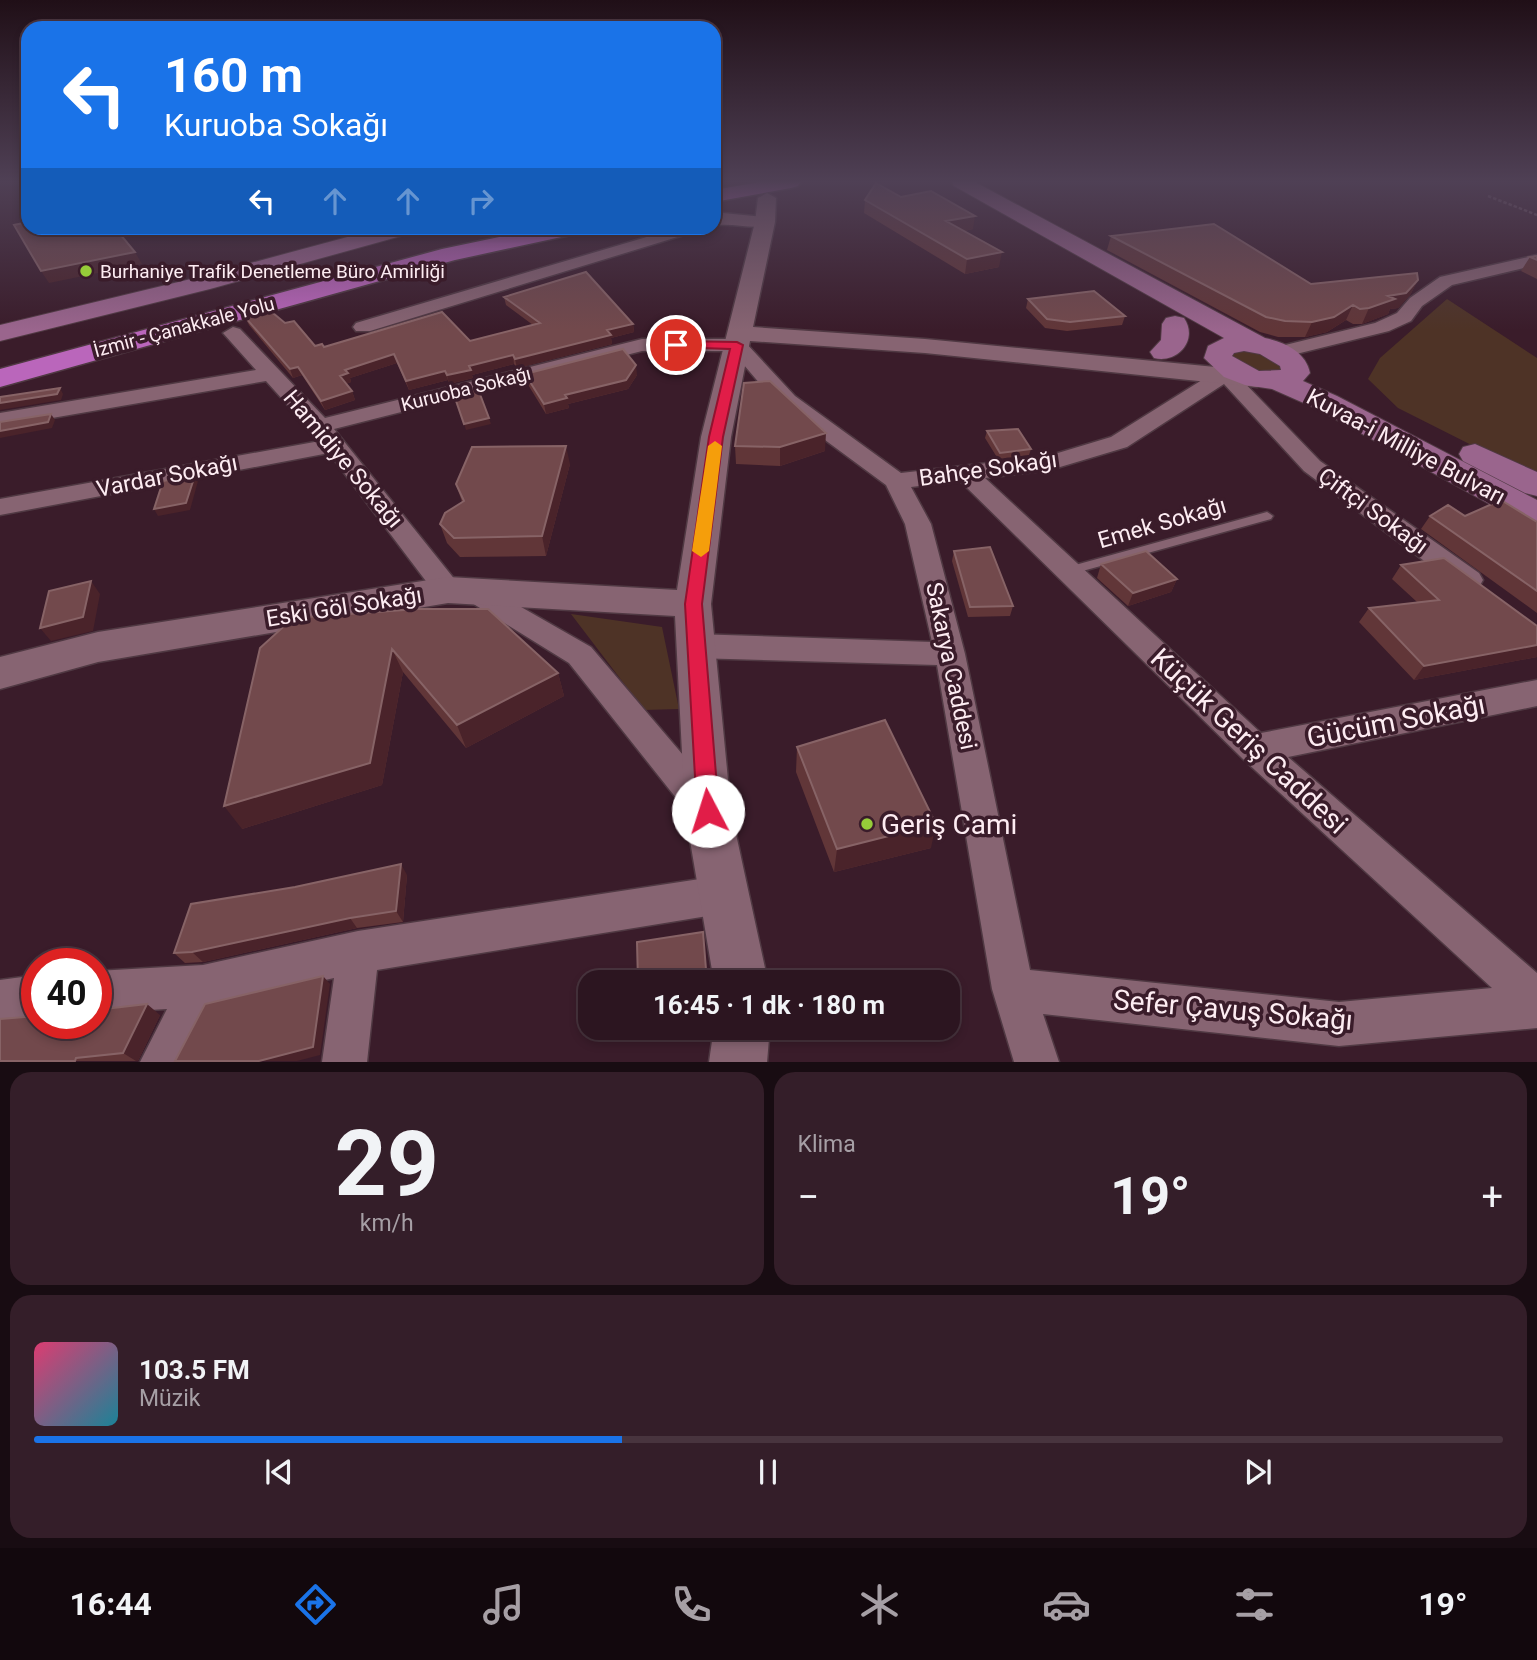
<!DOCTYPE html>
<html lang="tr">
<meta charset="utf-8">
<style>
:root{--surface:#2c1520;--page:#341e29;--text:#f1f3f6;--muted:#a69fa5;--line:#48343e;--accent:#1a73e8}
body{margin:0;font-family:Roboto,sans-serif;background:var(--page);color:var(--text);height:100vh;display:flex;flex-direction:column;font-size:26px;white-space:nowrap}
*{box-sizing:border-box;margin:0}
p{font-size:23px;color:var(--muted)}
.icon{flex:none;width:38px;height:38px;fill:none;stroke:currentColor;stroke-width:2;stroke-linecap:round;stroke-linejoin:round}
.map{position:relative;height:1062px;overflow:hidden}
.drawer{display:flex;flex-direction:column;gap:10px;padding:10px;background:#180c12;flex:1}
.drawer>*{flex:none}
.banner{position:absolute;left:21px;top:21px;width:700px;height:214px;border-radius:21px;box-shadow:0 4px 10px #0003,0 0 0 2px var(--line);background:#1a73e8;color:#fff;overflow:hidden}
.speed{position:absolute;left:21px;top:948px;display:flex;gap:14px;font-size:35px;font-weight:700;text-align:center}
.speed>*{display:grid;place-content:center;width:91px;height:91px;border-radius:50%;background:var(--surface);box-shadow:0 4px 10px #0003,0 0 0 2px var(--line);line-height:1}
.speed .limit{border:10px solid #d22;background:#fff;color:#111}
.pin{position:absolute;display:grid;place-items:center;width:60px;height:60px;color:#fff;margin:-30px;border:4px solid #fff;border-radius:50%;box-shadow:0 2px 7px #0007}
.me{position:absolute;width:77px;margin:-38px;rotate:355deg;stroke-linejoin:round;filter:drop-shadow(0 0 5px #0008)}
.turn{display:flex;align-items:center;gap:24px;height:147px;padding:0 28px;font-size:32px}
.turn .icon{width:91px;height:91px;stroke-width:2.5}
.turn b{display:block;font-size:49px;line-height:60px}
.lanes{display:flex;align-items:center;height:66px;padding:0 28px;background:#0003;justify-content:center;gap:35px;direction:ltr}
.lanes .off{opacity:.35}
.big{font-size:52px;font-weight:700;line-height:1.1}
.drawer .widget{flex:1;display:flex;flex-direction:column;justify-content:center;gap:10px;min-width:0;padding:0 24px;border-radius:21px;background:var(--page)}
.drawer .dial{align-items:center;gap:0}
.dial b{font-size:91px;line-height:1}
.song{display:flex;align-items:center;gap:21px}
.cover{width:84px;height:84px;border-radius:10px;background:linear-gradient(135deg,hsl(340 70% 55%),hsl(190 70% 35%))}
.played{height:7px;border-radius:4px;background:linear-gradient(90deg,var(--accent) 40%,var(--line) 40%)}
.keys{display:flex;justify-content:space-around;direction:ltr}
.heat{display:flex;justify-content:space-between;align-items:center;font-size:38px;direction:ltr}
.drawer .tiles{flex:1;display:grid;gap:10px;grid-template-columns:1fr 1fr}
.widget:last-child{grid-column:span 2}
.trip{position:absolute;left:578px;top:970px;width:382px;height:70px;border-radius:21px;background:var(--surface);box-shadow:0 4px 10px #0003,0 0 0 2px var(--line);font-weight:700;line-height:70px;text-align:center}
.dock{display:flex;height:112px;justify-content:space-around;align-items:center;background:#12080d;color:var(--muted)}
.dock .icon{width:49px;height:49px}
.dock .active{color:var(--accent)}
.dock b{font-size:32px;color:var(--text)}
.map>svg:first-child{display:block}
.green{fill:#4e3326}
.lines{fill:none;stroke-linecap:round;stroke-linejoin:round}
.service-casing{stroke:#503943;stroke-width:3}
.minor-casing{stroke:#503943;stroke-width:3}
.tertiary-casing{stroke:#503943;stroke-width:3}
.secondary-casing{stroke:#503943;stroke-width:2}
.trunk-casing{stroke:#503943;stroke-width:3}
.path{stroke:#765c68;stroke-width:2.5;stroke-dasharray:3.5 2;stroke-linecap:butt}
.service{fill:#876472;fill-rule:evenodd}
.minor{fill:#876472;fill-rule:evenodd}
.tertiary{fill:#876472;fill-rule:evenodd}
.secondary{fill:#9a658d;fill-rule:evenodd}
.trunk{fill:#ba66bb;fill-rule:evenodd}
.wall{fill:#613638}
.shaded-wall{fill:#4a232a}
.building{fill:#72494c;stroke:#876366;stroke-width:2}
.route{fill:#e11d48;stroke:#92132f;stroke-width:2}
.slow{fill:#f59e0b}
.poi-dot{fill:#96cc39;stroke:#3a1c2a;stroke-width:2.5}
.labels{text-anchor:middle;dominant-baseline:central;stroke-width:7;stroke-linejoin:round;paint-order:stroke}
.far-poi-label{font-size:19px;fill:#fdecf2;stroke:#3a1c2a;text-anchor:start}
.far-street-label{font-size:19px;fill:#fdecf2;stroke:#3a1c2a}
.street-label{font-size:23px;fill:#fdecf2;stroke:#3a1c2a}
.near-street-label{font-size:28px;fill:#fdecf2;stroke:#3a1c2a}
.near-poi-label{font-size:28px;fill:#fdecf2;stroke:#3a1c2a;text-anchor:start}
</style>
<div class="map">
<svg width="1537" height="1062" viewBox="0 0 1537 1062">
<rect width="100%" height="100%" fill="#3a1c2a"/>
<path class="green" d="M 1447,299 L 1537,358 L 1537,478 L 1398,408 L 1368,379 L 1380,358 Z
M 1238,351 L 1261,351 L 1286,369 L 1258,374 L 1231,356 Z
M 571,614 L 662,627 L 679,709 L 644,710 Z"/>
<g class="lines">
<defs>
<path id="service" d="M 1267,512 L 1273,516 L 1271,519 L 1068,575 L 1062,571 L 1068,567 Z"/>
<path id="minor" d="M 723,213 L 765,217 L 773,222 C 760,233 731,221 714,226 L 714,216 Z
M 677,228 L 700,228 L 697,231 L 370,331 L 356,331 L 353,327 L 356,323 Z
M 1537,255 L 1537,265 L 1452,285 L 1422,306 L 1411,321 L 1389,331 L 1280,358 L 1273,356 L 1270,352 L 1273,348 L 1375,323 L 1397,313 L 1410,298 L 1440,277 Z
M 233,327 L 240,329 L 325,418 L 642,339 L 737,339 L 744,341 L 795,396 L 901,473 L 1048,456 L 1111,437 L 1218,370 L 1232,370 L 1320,461 L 1479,573 L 1483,580 L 1479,587 L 1469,590 L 1459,587 L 1304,471 L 1224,384 L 1127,447 L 1050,470 L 985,478 L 1261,733 L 1537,680 L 1537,706 L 1288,757 L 1537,973 L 1537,1028 L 1339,1046 L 1043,1014 L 1059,1062 L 1014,1062 L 992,989 L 937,665 L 694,658 L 683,654 L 679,646 L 683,638 L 694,634 L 932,642 L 905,524 L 886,485 L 779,406 L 732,351 L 642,351 L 334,429 L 460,586 L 471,581 L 481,584 L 591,647 L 718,796 L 723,807 L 718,818 L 705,823 L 692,818 L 569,663 L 459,595 L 448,600 L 438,597 L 329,453 L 0,515 L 0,499 L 320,441 L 266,381 L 0,427 L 0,413 L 256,370 L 223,333 ZM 960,481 L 1243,759 L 1492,988 L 1339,1002 L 1030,970 L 965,654 L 931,524 L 911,487 Z
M 726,875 L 740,880 L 746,894 L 740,908 L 726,913 L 377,970 L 367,1062 L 322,1062 L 334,978 L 216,1004 L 187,1062 L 140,1062 L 167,1009 L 96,1013 L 96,971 L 203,965 L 358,931 Z
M 37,975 L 37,1017 L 0,1022 L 0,980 Z"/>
<path id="tertiary" d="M 767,193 L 776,198 L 775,222 L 753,327 L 925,339 L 1257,371 L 1266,373 L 1270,379 L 1266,385 L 1257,387 L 925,353 L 750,341 L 731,437 L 711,604 L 731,811 L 768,982 L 714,982 L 685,811 L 675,616 L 448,603 L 98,662 L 0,689 L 0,657 L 98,632 L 448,577 L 677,590 L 701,437 L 755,222 L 758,198 Z
M 714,1027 L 770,1027 L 767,1062 L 709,1062 Z"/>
<path id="secondary" d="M 952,182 L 975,182 L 1265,338 C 1285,342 1306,352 1310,373 L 1303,381 L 1337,396 L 1537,500 L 1537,527 L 1524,523 L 1315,408 L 1272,389 L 1245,385 L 1224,377 L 1204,358 L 1208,346 L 1224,338 L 954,186 ZM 1244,351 L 1260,354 L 1280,366 L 1281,370 L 1259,371 L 1232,356 L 1234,353 Z
M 381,228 L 415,228 L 412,233 L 210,289 L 0,341 L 0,325 L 195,278 Z
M 1175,316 L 1184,318 C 1199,340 1177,364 1154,358 L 1150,352 L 1161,340 L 1162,324 L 1166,318 Z
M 1475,444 L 1537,472 L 1537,496 L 1525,493 L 1463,461 L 1459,454 L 1463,447 Z"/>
<path id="trunk" d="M 760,182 L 801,182 L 798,186 L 791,188 L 714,202 L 714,190 Z
M 542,228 L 583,228 L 580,233 L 455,260 L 0,387 L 0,369 L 442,249 Z"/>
</defs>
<use href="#service" class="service-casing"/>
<use href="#minor" class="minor-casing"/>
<use href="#tertiary" class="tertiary-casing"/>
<use href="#secondary" class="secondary-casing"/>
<use href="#trunk" class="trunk-casing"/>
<path class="path" d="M 1488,196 L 1537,215"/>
<use href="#service" class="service"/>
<use href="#minor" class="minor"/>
<use href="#tertiary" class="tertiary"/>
<use href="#secondary" class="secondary"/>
<use href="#trunk" class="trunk"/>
</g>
<path class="wall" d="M 901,197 L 973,229 L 964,231 L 999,267 L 965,274 L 864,213 L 865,200 Z
M 1111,236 L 1311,284 L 1418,280 L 1410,295 L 1398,308 L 1390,309 L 1388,314 L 1362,324 L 1353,324 L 1346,320 L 1327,332 L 1305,337 L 1278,337 L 1260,332 L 1107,250 Z
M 1537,256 L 1537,279 L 1521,271 L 1530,257 Z
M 504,297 L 633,324 L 634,332 L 611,338 L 612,344 L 517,368 L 514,364 L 472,375 L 473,378 L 449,384 L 448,380 L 409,390 L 397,363 L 350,378 L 351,382 L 346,384 L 352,391 L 355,400 L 325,410 L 302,375 L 293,378 L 249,325 L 245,317 L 315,346 L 324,347 L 470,341 L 533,325 L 506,305 Z
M 1028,299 L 1125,316 L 1122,325 L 1067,331 L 1045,328 L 1026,308 Z
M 525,374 L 637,375 L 628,389 L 568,404 L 569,408 L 546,414 L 527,383 Z
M 744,383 L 825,451 L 780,466 L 736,464 L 735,446 Z
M 987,431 L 1031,449 L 1029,455 L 998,459 L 985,438 Z
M 570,464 L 546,556 L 460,557 L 447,543 L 440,524 L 462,502 L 456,484 Z
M 1430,516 L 1465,516 L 1537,522 L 1537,613 L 1421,529 Z
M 954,551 L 1013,606 L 1010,616 L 968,617 L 952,561 Z
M 1101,564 L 1177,579 L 1171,592 L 1128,606 L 1097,578 Z
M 1401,565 L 1537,626 L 1537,657 L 1414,680 L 1359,622 L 1369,608 L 1417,602 L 1392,579 Z
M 488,609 L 558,673 L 564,696 L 466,748 L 403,672 L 382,785 L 242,829 L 260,648 Z
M 797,747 L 931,848 L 834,872 L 796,772 Z
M 407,875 L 403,922 L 357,928 L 203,962 L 185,963 L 174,953 Z
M 160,1015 L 138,1061 L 0,1061 Z"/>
<path class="shaded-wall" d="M 975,216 L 973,229 L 944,236 L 946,221 Z
M 135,252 L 142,264 L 49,283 L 41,271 Z
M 1002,252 L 999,267 L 965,274 L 967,259 Z
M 1418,280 L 1410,295 L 1398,308 L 1390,309 L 1388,314 L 1362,324 L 1369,308 L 1388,296 Z
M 1353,305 L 1346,320 L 1327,332 L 1305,337 L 1312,322 Z
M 633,324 L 634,332 L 611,338 L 612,344 L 517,368 L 515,359 L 607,330 Z
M 394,354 L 397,363 L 350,378 L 351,382 L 344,385 L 340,376 L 345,370 Z
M 513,355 L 514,364 L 472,375 L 473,378 L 449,384 L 447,375 L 469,366 Z
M 636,365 L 637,375 L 628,389 L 568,404 L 569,408 L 546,414 L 544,404 Z
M 298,367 L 302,375 L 293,378 L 290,369 Z
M 445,371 L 448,380 L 409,390 L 406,381 Z
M 60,388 L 63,394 L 61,400 L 0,410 L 0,403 Z
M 352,391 L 355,400 L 325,410 L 321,401 Z
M 51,414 L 55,420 L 52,428 L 0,438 L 0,431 Z
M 489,418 L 491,424 L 466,430 L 464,424 Z
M 826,433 L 825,451 L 780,466 L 780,447 Z
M 566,446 L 570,464 L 546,556 L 542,536 Z
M 195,475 L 198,481 L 190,510 L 158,516 L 154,509 Z
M 1177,579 L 1171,592 L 1128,606 L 1133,593 Z
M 91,581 L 100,594 L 93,631 L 51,641 L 40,628 Z
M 1537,645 L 1537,657 L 1414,680 L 1424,666 Z
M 392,649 L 403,672 L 382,785 L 242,829 L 224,806 Z
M 558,673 L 564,696 L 466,748 L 457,725 Z
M 936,824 L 931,848 L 834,872 L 837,849 Z
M 401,864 L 407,875 L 403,922 L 396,911 Z
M 350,918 L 357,928 L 203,962 L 192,952 Z
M 323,976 L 330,984 L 320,1055 L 297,1061 L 259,1061 Z
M 147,1004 L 160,1015 L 138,1061 L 136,1061 L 123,1053 Z"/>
<path class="building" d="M 24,182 L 28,182 L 28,191 Z
M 876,183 L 901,197 L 931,191 L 975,216 L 946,221 L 1002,252 L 967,259 L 865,200 Z
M 28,195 L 28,212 L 21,197 Z
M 28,222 L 28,228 L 115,228 L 135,252 L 41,271 L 14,225 Z
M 1214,224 L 1311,284 L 1417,273 L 1418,280 L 1406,293 L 1388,296 L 1395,299 L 1369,308 L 1360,309 L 1353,305 L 1334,317 L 1312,322 L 1285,321 L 1266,317 L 1111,236 Z
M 1537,256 L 1537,260 L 1530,257 Z
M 586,272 L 633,324 L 607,330 L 611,335 L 515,359 L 513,355 L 469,366 L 471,370 L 447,375 L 445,371 L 406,381 L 394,354 L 345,370 L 348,373 L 340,376 L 352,391 L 321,401 L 298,367 L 290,369 L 245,317 L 268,309 L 285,323 L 294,321 L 315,346 L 322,344 L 324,347 L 442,312 L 470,341 L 540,323 L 504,297 Z
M 1094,291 L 1125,316 L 1070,322 L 1047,319 L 1028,299 Z
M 623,349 L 636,365 L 626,380 L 565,395 L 567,398 L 544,404 L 525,374 Z
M 770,381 L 826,433 L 780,447 L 735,446 L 744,383 Z
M 60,388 L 57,394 L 0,403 L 0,397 Z
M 478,389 L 489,418 L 464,424 L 454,395 Z
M 51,414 L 48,422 L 0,431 L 0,422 Z
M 1018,429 L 1031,449 L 1000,453 L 987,431 Z
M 566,446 L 542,536 L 454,538 L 440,524 L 445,513 L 464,501 L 456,484 L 472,447 Z
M 195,475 L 186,503 L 154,509 L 163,481 Z
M 1501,500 L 1537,522 L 1537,591 L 1430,516 L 1448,505 L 1465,516 Z
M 990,547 L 1013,606 L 970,607 L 954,551 Z
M 1146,551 L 1177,579 L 1133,593 L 1101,564 Z
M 1444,558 L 1537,626 L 1537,645 L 1424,666 L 1369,608 L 1439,600 L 1401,565 Z
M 91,581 L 83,617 L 40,628 L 49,591 Z
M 418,609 L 488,609 L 558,673 L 457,725 L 392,649 L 370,763 L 224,806 L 260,648 L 293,618 Z
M 885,720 L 936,824 L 837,849 L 797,747 Z
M 401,864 L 396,911 L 350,918 L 192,952 L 174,953 L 191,904 L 295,887 Z
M 703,932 L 707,982 L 638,982 L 637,942 Z
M 323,976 L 313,1047 L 259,1061 L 175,1061 L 205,1004 Z
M 147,1004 L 123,1053 L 76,1058 L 75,1061 L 0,1061 L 0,1019 L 37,1016 L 37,1024 L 96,1024 L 96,1010 Z"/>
<linearGradient id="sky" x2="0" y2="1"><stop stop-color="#200f17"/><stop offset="0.55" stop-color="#4f4055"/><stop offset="1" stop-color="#4f4055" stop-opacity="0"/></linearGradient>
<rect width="1537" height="330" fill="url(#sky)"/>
<path class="route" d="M 676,341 L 737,342 L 743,345 L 723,437 L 702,604 L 719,811 L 716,818 L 708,821 L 701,818 L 697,811 L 685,604 L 709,437 L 730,349 L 671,347 L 671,342 Z"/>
<path class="slow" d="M 715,441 L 722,446 L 709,551 L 701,557 L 692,551 L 708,446 Z"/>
<g class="poi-dot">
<circle cx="86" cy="271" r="7"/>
<circle cx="867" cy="824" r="7"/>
</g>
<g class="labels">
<g class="far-poi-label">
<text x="100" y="271">Burhaniye Trafik Denetleme Büro Amirliği</text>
</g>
<g class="far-street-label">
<text transform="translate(184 327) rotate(-15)">İzmir - Çanakkale Yolu</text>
<text transform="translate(466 389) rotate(-14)">Kuruoba Sokağı</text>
</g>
<g class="street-label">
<text transform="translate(1406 447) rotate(28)">Kuvaa-i Milliye Bulvarı</text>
<text transform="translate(343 459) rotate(50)">Hamidiye Sokağı</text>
<text transform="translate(988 469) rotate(-8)">Bahçe Sokağı</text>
<text transform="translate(167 476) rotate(-11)">Vardar Sokağı</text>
<text transform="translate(1373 511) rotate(36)">Çiftçi Sokağı</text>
<text transform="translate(1162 523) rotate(-16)">Emek Sokağı</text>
<text transform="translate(344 607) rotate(-9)">Eski Göl Sokağı</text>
<text transform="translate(951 666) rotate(78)">Sakarya Caddesi</text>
</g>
<g class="near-street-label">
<text transform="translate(1396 721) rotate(-11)">Gücüm Sokağı</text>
<text transform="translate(1249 741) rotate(43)">Küçük Geriş Caddesi</text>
<text transform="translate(1233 1010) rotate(5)">Sefer Çavuş Sokağı</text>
</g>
<g class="near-poi-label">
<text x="881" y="824">Geriş Cami</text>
</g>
</g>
</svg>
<div class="speed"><div class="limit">40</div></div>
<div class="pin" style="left:676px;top:345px;background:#d93025"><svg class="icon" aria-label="arrive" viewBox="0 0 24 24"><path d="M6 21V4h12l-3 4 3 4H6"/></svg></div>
<svg class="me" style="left:708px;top:811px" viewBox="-20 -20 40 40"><circle r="19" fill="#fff"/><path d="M0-13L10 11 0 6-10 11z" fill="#e11d48"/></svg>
<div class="trip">16:45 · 1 dk · 180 m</div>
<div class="banner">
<div class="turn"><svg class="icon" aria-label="left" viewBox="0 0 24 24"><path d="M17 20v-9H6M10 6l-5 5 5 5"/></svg><div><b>160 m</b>Kuruoba Sokağı</div></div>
<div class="lanes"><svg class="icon" aria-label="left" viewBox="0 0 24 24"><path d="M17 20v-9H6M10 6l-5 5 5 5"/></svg><svg class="icon off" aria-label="ahead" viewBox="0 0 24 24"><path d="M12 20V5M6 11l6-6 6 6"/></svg><svg class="icon off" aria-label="ahead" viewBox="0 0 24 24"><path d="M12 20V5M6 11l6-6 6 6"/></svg><svg class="icon off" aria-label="right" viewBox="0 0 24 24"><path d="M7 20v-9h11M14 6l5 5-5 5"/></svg></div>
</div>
</div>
<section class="drawer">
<div class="tiles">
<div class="widget dial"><b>29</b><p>km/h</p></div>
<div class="widget"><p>Klima</p>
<div class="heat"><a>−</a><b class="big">19°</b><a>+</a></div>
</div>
<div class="widget">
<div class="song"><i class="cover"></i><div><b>103.5 FM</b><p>Müzik</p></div></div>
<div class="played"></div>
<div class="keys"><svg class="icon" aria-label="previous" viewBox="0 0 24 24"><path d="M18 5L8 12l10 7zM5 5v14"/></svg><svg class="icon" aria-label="pause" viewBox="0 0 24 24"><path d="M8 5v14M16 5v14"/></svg><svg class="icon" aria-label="next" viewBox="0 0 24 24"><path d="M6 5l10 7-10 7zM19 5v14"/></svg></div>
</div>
</div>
</section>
<nav class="dock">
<b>16:44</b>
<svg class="icon active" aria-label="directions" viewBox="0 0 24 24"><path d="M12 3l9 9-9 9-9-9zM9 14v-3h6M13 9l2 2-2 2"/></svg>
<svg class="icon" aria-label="music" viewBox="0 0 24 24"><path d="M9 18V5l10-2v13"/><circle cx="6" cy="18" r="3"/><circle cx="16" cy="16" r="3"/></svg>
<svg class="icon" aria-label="phone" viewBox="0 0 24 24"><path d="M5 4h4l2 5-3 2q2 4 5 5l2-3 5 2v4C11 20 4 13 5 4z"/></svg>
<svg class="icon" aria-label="climate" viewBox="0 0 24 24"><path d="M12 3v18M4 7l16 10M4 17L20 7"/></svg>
<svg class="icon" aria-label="car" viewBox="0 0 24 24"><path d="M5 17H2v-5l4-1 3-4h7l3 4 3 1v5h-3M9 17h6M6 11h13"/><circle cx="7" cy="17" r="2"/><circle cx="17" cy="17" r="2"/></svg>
<svg class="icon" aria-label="filters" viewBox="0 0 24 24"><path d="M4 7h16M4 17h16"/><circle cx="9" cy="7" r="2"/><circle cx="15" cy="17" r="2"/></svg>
<b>19°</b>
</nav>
